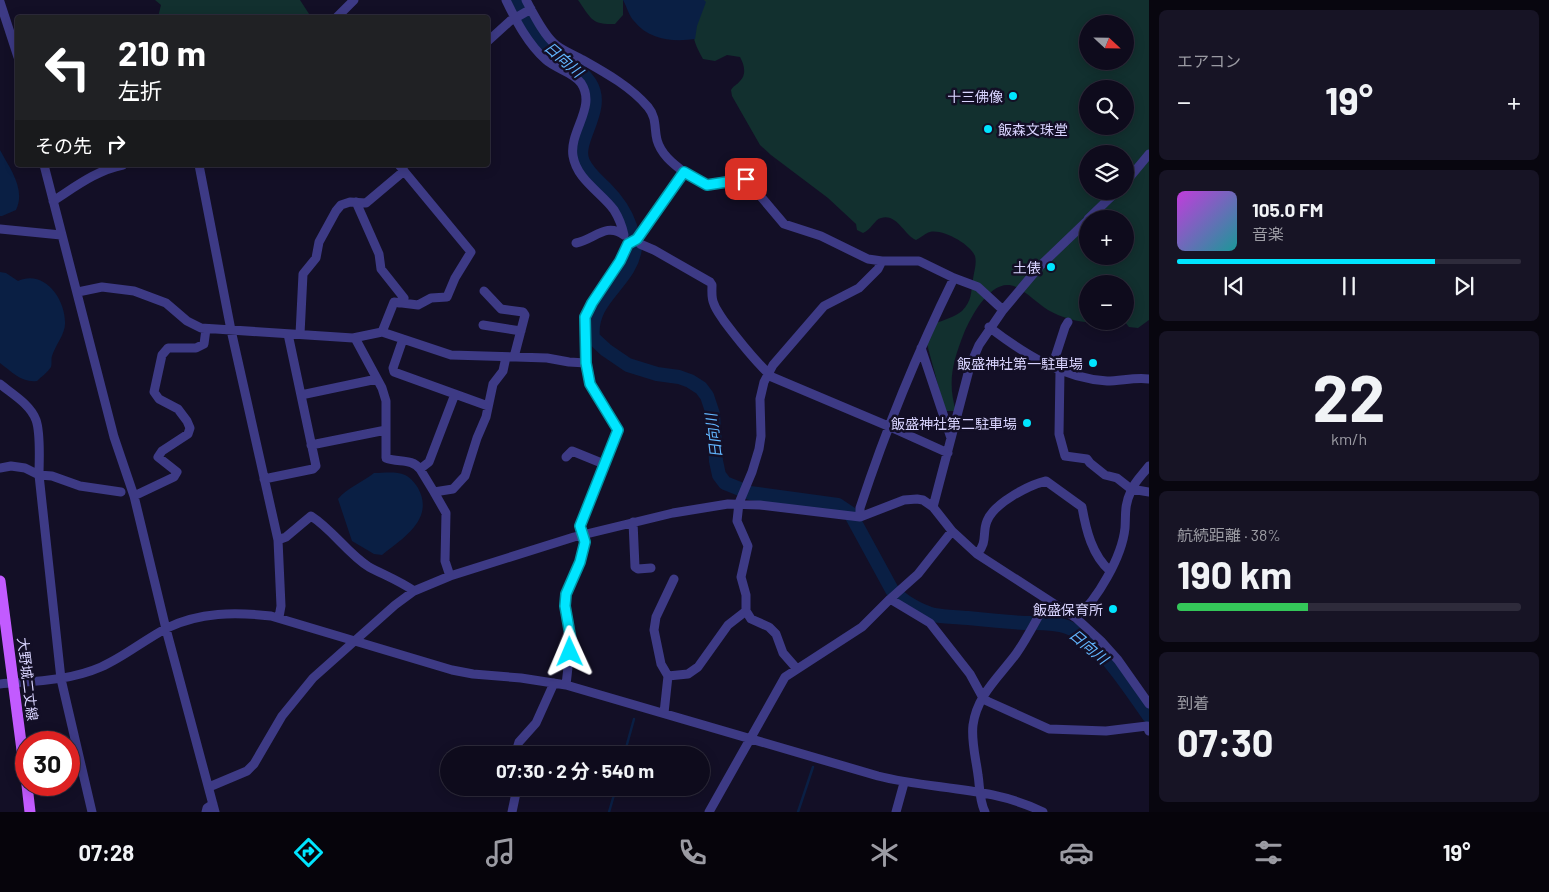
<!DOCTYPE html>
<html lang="ja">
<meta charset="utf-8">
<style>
:root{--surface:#0e0b1c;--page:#171425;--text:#f1f3f6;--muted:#9b9ba3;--line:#2e2b3b;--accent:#00e5ff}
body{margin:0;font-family:Barlow,"Noto Sans JP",sans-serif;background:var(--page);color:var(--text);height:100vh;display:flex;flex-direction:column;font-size:19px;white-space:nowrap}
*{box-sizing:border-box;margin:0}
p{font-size:16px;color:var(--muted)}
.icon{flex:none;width:28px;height:28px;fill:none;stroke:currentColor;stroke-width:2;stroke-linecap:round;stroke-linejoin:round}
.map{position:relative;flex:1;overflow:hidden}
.side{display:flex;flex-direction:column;gap:10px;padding:10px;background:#08060f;width:400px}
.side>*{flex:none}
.guide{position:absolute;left:15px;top:15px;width:475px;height:152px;border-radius:5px;box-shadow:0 2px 12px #0003,0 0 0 1px var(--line);background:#202124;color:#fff;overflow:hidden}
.needle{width:32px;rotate:112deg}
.controls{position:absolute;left:1079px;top:15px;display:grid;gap:10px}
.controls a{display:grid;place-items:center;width:55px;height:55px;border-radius:50%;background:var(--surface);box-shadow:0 2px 12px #0003,0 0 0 1px var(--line);font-size:25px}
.speed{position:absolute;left:15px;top:731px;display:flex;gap:10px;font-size:25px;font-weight:700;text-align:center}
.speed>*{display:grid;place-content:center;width:65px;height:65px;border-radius:50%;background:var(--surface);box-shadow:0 2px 12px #0003,0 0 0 1px var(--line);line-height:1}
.speed .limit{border:8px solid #d22;background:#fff;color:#111}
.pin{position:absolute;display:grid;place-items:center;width:42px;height:42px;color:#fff;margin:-21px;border-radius:10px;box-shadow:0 2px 8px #0006}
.me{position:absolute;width:55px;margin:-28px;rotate:359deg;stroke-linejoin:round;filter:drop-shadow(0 0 4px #0008)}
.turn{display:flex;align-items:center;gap:18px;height:105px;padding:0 20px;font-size:22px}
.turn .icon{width:65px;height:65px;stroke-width:2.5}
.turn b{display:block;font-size:35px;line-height:42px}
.then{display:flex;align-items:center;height:48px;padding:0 20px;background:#0003;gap:10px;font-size:19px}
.big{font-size:38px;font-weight:700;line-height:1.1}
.side .tile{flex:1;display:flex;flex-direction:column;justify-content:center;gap:8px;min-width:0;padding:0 18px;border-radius:8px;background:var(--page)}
.side .dial{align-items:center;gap:0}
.dial b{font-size:65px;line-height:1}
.song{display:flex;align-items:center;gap:15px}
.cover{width:60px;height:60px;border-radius:8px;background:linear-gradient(135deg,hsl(290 70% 55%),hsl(180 70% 35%))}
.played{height:5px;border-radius:2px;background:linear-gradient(90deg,var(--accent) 75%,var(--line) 75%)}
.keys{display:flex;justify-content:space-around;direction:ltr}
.heat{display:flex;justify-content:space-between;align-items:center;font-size:28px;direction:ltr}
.charge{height:8px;border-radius:4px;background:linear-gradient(90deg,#34c759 38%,var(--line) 0)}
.trip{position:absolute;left:440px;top:746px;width:270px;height:50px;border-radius:25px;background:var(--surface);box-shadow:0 2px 12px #0003,0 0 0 1px var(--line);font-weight:700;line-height:50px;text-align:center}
.tab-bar{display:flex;height:80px;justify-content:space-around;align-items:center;background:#06040b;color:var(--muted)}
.tab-bar .icon{width:35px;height:35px}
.tab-bar .selected{color:var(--accent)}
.tab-bar b{font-size:22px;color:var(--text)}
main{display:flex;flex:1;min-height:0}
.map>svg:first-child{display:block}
.green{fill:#12302f;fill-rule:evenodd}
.water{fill:#0a1f44}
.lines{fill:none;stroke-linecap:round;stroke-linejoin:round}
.stream{stroke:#0a1f44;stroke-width:2.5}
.river{stroke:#0a1f44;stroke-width:14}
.minor{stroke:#3d3a85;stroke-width:9}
.major{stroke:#c25bff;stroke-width:11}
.route-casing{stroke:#0095a6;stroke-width:12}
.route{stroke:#00e5ff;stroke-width:9}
.poi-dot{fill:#00e5ff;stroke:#130f26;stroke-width:2}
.labels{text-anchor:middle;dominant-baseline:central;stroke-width:5;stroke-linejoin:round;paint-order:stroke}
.poi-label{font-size:14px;fill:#d9d4ff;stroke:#130f26;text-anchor:end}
.street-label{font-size:14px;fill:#d9d4ff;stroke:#130f26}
.water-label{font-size:15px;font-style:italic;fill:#62b6ff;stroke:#130f26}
</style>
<main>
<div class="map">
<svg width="1149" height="812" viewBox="0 0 1149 812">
<rect width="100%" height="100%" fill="#130f26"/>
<path class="green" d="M 155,0 L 300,0 L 311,17 L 158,17 L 161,5 Z
M 578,0 L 623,0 L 623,15 L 615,24 C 591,25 591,18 578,0 Z
M 702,0 L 1149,0 L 1149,320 L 1138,328 L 1129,327 L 1124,321 L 1125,321 L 1125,284 L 1088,284 L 1088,321 L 1107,321 C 1087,325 1066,320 1048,310 C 1037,303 1028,293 1016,287 C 992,276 972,315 964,333 C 953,361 947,382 956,411 L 945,411 L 927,344 L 934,324 C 943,320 955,317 962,311 C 972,301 971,292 973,279 C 974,271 977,264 975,256 C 970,244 943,229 930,232 C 925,233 921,238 916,240 C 904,235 897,213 881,218 C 875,219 871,230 863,233 L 857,230 L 856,224 L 828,198 L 771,155 L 760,145 L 732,96 L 731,90 C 734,85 737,85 740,81 C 747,74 744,64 740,57 L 727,55 L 715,61 L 703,59 C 687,31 694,28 702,0 ZM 1088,24 L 1125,24 L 1125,61 L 1088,61 ZM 1088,89 L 1125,89 L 1125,126 L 1088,126 ZM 1088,154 L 1125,154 L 1125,191 L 1088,191 ZM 1088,219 L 1125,219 L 1125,256 L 1088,256 Z"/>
<path class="water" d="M 623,0 L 704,0 L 706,2 L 697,26 L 695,39 C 673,42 649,40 634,21 C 629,16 627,7 623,0 Z
M 0,150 C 10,169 26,189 16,210 L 2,216 L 0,216 Z
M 0,272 L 6,273 L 18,281 C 44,269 66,299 65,324 C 65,334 55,346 52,356 C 51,359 52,364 51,367 C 48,372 41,377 37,381 C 22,383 12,372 0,363 Z
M 374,473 C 384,473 396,471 405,475 C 410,477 415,483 418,488 C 435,519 403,538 382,555 L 374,554 L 352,541 L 338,499 C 347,488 363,482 374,473 Z"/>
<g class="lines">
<path class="stream" d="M 624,755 L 634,719
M 609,812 L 616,788
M 798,812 L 813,767"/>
<path class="river" d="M 515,0 C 526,15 534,33 547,47 C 561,61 579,66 590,83 C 607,110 573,141 583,162 C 588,173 597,180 605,188 C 616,199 625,211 630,226 C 632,233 635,240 635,248 C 631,283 588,298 593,338 L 606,350 L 628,365 L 657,374 L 679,377 L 690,381 L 701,388 L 707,396 L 713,414 L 716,461 L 719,475 L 725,483 L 750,493 L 838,505 L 850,513 L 892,590 C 902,601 919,611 934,615 C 945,617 957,617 968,618 C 987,620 1006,622 1025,623 C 1039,623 1054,622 1067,627 C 1099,639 1129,688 1149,716"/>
<path class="minor" d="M 506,0 C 516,21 528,44 546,60 C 556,69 573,72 581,83 C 597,107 569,131 573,156 C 577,180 601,192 614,210 C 619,218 622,226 624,235
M 526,0 C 533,13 544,36 556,45 C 564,51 574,55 583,60 C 606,73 631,87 648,107 C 657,118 654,128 657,140 C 661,154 672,163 684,172
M 0,2 L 18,57
M 336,18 L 354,0
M 488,41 L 510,21 L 531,9
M 44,165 L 114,437 L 134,496
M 199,165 L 231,330 L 278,540 L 286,537 L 311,516 C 333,530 347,553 369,567 C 384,575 400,581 414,591
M 1125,183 L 1149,154
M 53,201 C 75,187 97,170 123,165
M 356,202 L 379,254 L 381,269 L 404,298 L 399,303
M 1088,219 L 1117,191
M 0,229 L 61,235
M 637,239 L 640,244 L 654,250 L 710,282 L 712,285 C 712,291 711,298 714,304 C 716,310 721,316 724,321 C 739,341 754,360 772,377 L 888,426 L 948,453
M 576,243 C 595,239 606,222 624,235
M 484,291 L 501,309 L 523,312 L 525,315 L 514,357
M 78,292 L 102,287 L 134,291 L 166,303 L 187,321 L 201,328 L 353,338 L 382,332 L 451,355 L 547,358 L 569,362 L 586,363
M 1003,310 L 1040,266 L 1088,220
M 483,325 L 521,331
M 989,327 C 1024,354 1062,378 1107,381 C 1121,381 1135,377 1149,379
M 206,329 L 204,344 L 196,348 L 168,348 L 162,355 L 154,392 L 159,399 L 178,409 L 187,421 L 190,428 L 188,434 L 162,451 L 158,457 L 177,472 L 174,477 L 134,496 L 166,629 L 215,812
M 382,332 L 394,302 L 418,305 L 431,298 L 447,297 L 455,278 L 471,252 L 399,165
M 300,334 L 303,274 L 316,258 L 319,242 L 336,211 L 341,205 L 350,202 L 366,203 L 404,171
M 355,338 L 382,388 L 386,401 L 386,458 C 398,463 412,458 420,469
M 403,339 L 393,368 L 394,372 L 488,406
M 921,348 L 951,438
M 1052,367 L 1065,327 L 1068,322
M 1060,371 L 1059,434 L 1065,456 L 1087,459 L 1090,463 L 1105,475 L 1117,478 L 1131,489 L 1149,492
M 0,384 C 12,394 30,404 36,420 C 41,434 39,461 39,475 L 61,679 L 92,812
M 301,395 L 377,379
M 311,445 L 386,430
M 566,457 L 572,451 L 604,464
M 0,468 L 11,466 L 25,468 L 39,475 L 52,476 L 80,486 L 121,492
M 264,479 L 313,469 L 316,466 L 288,334
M 434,492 L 420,469 L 429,462 L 455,394
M 860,517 L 860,508 C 886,429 917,353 954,278
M 633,522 L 635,567 L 638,569 L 651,568
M 278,540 L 281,606 L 279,617
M 977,554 C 988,542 982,533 987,521 C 994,503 1029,485 1046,481 L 1082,507 C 1086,530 1092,555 1110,571
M 450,576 L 445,561 L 446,513 L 434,492 L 453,489 L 465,476 L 477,438 L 486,417 L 493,384 L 503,371 L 506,357
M 890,599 L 930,623 L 970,674 L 982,696 L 987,701 L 1049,729 L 1106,731 L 1147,726 L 1149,731
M 1076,618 C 1097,600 1122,557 1125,528 C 1126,514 1124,506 1131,491 C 1134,482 1143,474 1149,466
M 797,669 L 783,653 L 776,634 L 769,627 L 751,619 L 746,611 L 746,595 L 741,577 L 748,546 L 737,521 L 739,503 L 752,472 L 759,449 L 761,436 L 760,399 L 764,382 L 773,365 L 824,306 L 859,288 L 878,269 L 882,261
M 668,676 L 688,674 L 698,667 L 728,625 L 746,611
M 0,684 C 34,681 69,681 101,667 C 124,657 144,640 167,628 C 200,612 235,612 271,616 L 452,670 L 473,674 L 521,678 L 566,685 L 878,776 C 932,790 991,786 1043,812
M 566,685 L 571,640 L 565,606 L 566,594 L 580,562 L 585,542 L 581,526 L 617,430 L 590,384 L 586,363 L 585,317 L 592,303 L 620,261 L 628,244 L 637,239 L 684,172 L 707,185 L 746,179 L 784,224 L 821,236 L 868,259 L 882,261 L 919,261 L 954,278 L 978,287 L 1003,310 L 979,345 L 970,366 L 933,507
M 664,713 L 668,676 L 661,664 L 654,630 L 656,617 L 674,579
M 515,755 L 519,742 L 536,723 L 554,683
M 209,787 L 247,771 L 254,764 L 282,716 L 313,678 L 395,605 L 414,591 L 450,576 L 574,537 L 673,513 L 728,504 L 760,505 L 860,517 L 904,500 L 917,499 L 923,500 L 933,507 L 952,531 L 977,554 L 1076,618 L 1101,641 L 1118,660 L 1149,704
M 206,812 L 207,808 L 213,804
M 512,812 L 517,788
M 709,812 L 785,677 L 862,627 L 890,599 L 918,574 L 952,531
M 896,812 L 904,783
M 985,812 C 979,800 980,787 978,775 C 976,759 971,741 973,725 C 977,695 999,677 1016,654 C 1028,637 1037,618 1047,601"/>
<path class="major" d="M 0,581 L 26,781
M 27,785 L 30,812"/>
</g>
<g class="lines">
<defs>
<path id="route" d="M 570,652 L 571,640 L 565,606 L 566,594 L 580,562 L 585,542 L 580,526 L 618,430 L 590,384 L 586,363 L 585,317 L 592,303 L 620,261 L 628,244 L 637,239 L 684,172 L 707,185 L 746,179"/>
</defs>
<use href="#route" class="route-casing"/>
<use href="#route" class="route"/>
</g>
<g class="poi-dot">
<circle cx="1013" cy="96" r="5"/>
<circle cx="988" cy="129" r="5"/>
<circle cx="1051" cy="267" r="5"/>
<circle cx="1093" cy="363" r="5"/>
<circle cx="1027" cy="423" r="5"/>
<circle cx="1113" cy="609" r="5"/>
</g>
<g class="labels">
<g class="poi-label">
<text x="1003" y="96">十三佛像</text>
<text x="998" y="129" text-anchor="start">飯森文珠堂</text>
<text x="1041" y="267">土俵</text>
<text x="1083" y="363">飯盛神社第一駐車場</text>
<text x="1017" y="423">飯盛神社第二駐車場</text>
<text x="1103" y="609">飯盛保育所</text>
</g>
<g class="street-label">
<text transform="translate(28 679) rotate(83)">大野城二丈線</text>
</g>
<g class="water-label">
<text transform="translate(564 59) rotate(41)">日向川</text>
<text transform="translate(713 436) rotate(-97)">日向川</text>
<text transform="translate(1089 646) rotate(40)">日向川</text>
</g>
</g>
</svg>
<div class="controls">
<a><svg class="needle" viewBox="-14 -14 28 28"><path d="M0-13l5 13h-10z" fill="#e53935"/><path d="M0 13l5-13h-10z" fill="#9b9ba3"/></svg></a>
<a><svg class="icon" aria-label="search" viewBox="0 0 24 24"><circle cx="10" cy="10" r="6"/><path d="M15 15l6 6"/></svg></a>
<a><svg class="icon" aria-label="layers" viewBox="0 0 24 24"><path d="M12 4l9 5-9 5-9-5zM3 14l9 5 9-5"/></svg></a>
<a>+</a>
<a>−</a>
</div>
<div class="speed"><div class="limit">30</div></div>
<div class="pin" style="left:746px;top:179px;background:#d93025"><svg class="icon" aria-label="arrive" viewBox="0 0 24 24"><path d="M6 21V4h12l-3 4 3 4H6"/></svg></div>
<svg class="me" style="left:570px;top:652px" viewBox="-20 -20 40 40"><path d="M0-17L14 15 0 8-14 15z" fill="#00e5ff" stroke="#fff" stroke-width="4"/></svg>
<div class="trip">07:30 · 2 分 · 540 m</div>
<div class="guide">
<div class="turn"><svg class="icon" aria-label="left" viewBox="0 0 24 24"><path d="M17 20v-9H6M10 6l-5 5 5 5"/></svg><div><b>210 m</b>左折</div></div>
<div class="then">その先<svg class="icon" aria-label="right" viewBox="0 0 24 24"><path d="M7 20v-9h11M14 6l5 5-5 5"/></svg></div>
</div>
</div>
<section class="side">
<div class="tile"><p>エアコン</p>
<div class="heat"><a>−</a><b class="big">19°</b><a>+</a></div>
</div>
<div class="tile">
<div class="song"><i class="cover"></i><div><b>105.0 FM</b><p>音楽</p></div></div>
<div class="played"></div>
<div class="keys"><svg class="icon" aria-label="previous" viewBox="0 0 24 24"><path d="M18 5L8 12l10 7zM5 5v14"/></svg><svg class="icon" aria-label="pause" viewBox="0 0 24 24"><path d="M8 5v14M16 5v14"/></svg><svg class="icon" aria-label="next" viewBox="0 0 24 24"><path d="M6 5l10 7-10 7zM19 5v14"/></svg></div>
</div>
<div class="tile dial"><b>22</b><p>km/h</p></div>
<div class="tile"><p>航続距離 · 38%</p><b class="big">190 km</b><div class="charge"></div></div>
<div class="tile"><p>到着</p><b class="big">07:30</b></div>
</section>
</main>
<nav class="tab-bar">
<b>07:28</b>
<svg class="icon selected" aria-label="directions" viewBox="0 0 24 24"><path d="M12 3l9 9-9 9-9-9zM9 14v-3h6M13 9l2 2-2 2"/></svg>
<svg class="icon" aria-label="music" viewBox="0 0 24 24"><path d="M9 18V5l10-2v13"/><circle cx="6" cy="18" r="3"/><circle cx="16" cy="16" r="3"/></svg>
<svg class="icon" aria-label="phone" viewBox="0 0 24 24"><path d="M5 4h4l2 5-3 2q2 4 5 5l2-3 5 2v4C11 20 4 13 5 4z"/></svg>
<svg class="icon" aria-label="climate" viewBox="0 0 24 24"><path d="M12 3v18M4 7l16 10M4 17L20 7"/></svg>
<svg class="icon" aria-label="car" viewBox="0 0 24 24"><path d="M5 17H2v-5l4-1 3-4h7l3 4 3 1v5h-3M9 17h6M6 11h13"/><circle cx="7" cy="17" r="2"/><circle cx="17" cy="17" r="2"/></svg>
<svg class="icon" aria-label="filters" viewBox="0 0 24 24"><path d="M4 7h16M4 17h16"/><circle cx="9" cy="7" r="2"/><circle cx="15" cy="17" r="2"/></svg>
<b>19°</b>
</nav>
